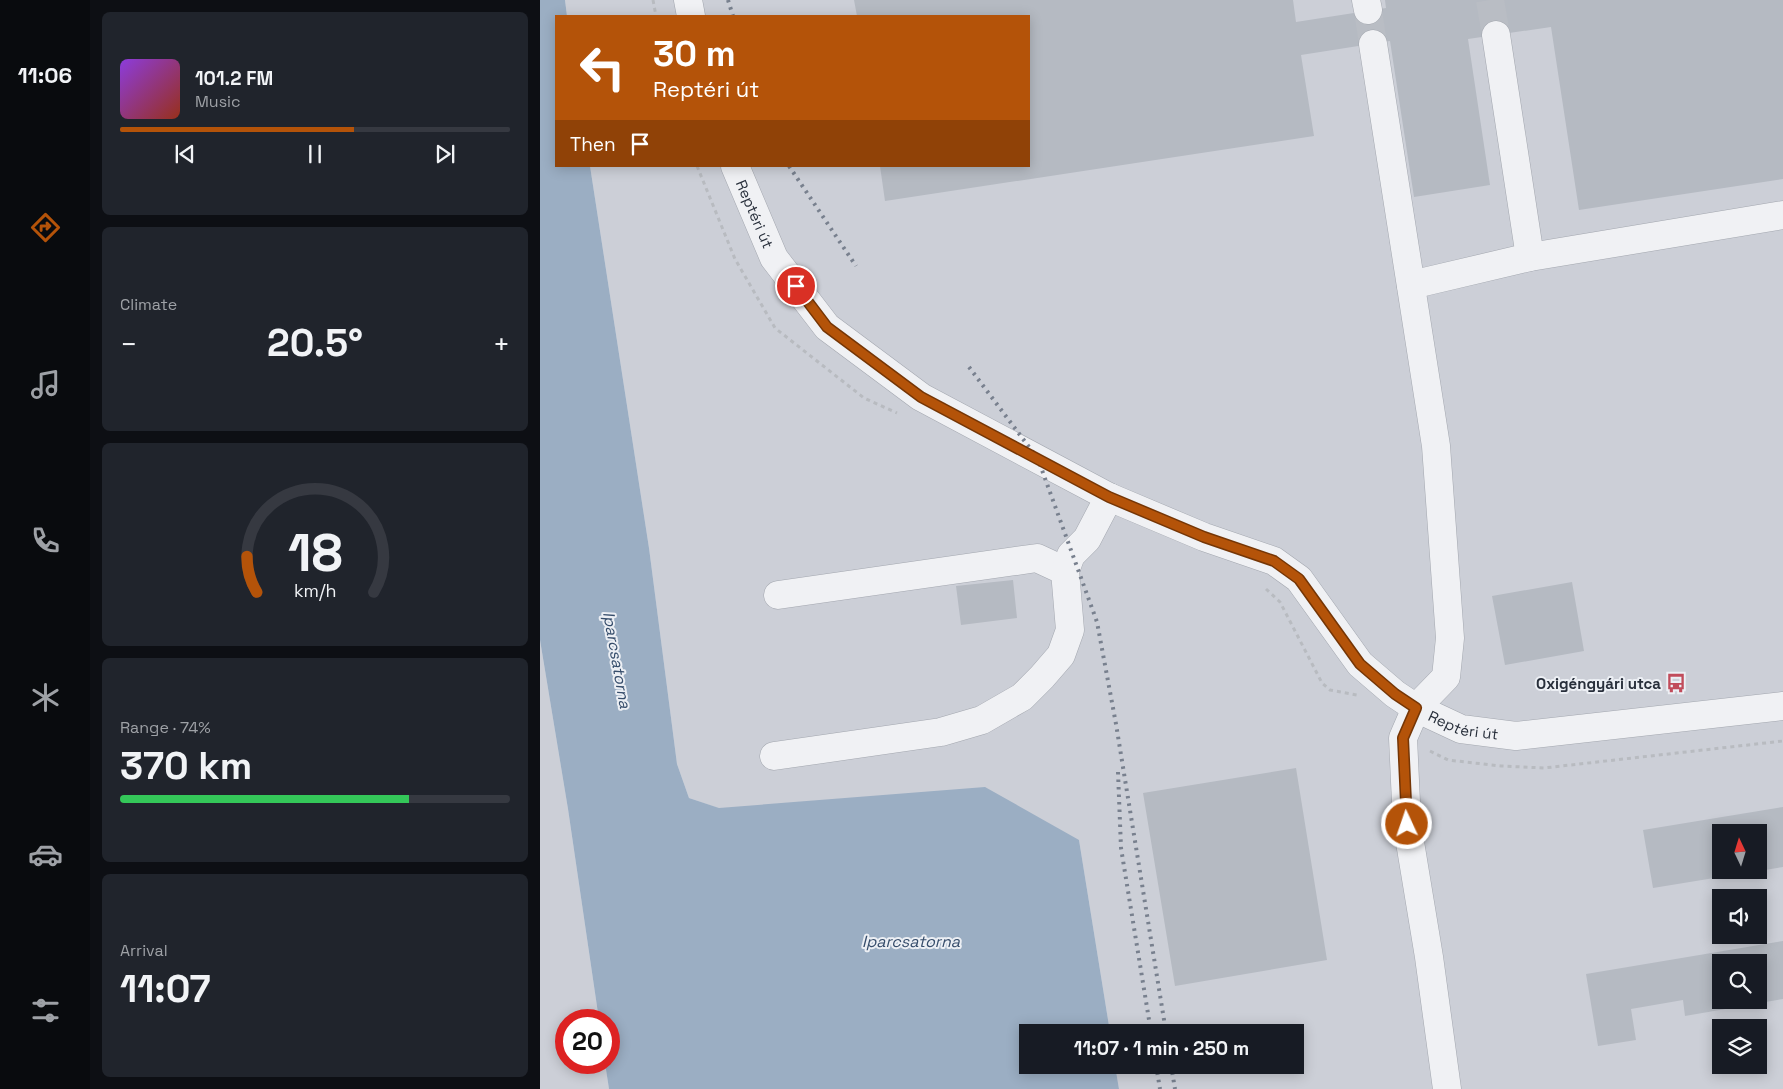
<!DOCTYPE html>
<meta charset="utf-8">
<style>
:root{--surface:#171b24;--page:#20242c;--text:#f1f3f6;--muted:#9ea1a6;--line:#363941;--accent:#b45309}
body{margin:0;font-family:"Space Grotesk",sans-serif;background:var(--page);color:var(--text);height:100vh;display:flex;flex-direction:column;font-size:19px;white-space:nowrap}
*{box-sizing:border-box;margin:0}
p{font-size:16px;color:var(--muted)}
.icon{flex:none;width:28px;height:28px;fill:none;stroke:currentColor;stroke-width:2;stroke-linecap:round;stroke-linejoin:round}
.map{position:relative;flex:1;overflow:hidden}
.panel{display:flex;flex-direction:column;gap:12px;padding:12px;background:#0d0f14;width:450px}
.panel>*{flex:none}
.hud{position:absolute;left:15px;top:15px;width:475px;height:152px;border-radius:0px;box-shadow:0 2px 12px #0003;background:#b45309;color:#fff;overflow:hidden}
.needle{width:32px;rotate:356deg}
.controls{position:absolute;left:1172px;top:824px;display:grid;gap:10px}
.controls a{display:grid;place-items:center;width:55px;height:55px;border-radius:0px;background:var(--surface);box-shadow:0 2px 12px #0003;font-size:25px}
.speed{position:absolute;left:15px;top:1009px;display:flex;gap:10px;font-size:25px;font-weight:700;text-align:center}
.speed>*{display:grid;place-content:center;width:65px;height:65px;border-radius:50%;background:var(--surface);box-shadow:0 2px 12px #0003;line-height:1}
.speed .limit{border:8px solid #d22;background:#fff;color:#111}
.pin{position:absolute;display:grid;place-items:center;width:42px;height:42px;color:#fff;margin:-21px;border:2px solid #fff;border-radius:50%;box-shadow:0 1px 5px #0007}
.me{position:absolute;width:55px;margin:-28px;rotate:357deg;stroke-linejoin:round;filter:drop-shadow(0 0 4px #0008)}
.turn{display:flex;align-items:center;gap:18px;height:105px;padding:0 15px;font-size:22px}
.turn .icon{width:65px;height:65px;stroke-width:2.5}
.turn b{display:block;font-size:35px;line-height:42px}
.then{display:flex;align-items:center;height:48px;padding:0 15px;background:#0003;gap:10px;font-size:19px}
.big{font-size:38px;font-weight:800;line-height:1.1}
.panel .tile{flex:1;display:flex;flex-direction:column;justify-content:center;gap:8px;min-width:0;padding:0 18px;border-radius:8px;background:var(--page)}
.panel .dial{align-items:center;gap:0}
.dial svg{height:130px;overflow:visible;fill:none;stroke:var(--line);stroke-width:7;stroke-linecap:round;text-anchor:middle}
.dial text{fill:var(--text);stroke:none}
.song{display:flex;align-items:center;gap:15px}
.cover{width:60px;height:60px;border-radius:8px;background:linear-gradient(135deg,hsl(270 70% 55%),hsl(10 70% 35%))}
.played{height:5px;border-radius:2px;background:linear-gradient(90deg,var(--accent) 60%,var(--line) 60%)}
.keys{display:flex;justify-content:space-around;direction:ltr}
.heat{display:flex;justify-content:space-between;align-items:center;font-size:28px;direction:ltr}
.charge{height:8px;border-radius:4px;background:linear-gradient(90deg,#34c759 74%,var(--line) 0)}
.trip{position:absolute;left:479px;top:1024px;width:285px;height:50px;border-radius:0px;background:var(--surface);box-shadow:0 2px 12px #0003;font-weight:800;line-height:50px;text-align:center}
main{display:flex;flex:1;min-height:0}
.menu{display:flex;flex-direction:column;width:90px;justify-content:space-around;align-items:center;background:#090b0e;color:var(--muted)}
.menu .icon{width:35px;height:35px}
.menu .selected{color:var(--accent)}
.menu b{font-size:22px;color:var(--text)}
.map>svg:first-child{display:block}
.built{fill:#cccfd7;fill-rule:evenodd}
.water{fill:#9baec3}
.building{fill:#b5bac2;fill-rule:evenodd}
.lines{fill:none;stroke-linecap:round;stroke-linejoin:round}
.minor-tunnel{stroke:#b9bdc4;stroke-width:28;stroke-dasharray:28 14;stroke-linecap:butt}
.minor-casing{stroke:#a3a7af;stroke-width:29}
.path{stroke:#b8bbc0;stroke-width:3;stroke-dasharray:4 4;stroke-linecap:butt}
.minor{stroke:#f0f1f4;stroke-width:28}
.rail{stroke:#78808e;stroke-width:4;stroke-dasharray:2.5 5;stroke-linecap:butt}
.route-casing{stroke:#753606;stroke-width:12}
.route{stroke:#b45309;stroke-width:9}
.labels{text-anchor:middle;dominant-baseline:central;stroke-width:4;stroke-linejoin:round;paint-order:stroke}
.street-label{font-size:15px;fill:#282f3b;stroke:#eceff4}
.poi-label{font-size:15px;font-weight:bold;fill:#282f3b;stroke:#eceff4;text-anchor:end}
.water-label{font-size:16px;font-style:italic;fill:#364d6b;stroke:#eceff4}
</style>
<main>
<nav class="menu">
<b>11:06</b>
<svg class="icon selected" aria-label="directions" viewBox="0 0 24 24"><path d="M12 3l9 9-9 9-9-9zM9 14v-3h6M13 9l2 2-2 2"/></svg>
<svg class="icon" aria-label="music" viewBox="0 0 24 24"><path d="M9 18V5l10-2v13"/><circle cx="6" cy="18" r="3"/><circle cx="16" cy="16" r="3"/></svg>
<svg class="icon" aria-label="phone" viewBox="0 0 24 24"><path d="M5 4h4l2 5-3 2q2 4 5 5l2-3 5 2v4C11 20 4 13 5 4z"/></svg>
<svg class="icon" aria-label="climate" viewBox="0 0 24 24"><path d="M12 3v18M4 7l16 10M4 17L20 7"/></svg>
<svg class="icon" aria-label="car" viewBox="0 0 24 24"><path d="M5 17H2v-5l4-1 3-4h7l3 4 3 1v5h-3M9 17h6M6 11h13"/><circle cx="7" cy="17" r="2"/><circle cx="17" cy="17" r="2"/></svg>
<svg class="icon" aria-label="filters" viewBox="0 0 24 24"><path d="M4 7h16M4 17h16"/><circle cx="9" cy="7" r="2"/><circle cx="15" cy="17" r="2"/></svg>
</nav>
<section class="panel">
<div class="tile">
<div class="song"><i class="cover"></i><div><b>101.2 FM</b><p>Music</p></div></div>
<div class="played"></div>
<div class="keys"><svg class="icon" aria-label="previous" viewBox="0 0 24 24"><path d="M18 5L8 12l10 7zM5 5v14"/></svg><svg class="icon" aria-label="pause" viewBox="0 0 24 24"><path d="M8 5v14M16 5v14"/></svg><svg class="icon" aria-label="next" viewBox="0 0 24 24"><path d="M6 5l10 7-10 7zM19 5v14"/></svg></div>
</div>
<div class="tile"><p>Climate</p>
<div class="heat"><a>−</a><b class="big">20.5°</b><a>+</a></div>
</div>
<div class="tile dial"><svg viewBox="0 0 100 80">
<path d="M14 69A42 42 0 1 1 86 69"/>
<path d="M14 69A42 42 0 0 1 8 47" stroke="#b45309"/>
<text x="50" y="56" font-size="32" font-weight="700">18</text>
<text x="50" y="72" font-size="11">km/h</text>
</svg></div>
<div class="tile"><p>Range · 74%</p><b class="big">370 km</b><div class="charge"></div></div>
<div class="tile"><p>Arrival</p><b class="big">11:07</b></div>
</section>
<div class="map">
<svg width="1243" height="1089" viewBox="0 0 1243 1089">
<rect width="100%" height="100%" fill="#dde0e6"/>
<path class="built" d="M 25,0 L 1243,0 L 1243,1089 L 579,1089 L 575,1065 L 755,1065 L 755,1032 L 570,1032 L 539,840 L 178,808 L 149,798 L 137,764 L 109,548 L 50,166 L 489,166 L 489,16 L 27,16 ZM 1181,832 L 1219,832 L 1219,870 L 1181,870 ZM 1181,898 L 1219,898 L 1219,935 L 1181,935 ZM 1181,962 L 1219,962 L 1219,1000 L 1181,1000 ZM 1181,1028 L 1219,1028 L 1219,1065 L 1181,1065 Z
M 0,640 L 28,809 L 59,1020 L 26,1020 L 26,1062 L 65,1063 L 69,1089 L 0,1089 Z"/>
<path class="water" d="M 0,0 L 25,0 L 27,16 L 16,16 L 16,166 L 50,166 L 109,548 L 137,764 L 149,798 L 179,808 L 445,787 L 539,840 L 570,1032 L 488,1032 L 488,1065 L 575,1065 L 579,1089 L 69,1089 L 65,1063 L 69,1062 L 69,1020 L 59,1020 L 28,809 L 0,640 Z"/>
<path class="building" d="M 314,0 L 753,0 L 756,22 L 846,8 L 845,0 L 1243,0 L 1243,179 L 1039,210 L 1011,27 L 928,39 L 950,185 L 874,197 L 850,41 L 761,55 L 774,136 L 345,201 L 340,166 L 489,166 L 489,16 L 317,16 Z
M 473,580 L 477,618 L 421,625 L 416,586 Z
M 1032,582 L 1044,651 L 965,665 L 952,596 Z
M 756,768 L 787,960 L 635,986 L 603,793 Z
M 1243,807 L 1243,867 L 1219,871 L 1219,832 L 1181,832 L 1181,870 L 1217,871 L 1113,888 L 1103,830 Z
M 1243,941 L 1243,999 L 1145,1016 L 1143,1000 L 1091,1009 L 1096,1040 L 1058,1046 L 1046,974 ZM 1181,962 L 1219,962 L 1219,1000 L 1181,1000 Z"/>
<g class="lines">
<path class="minor-tunnel" d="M 950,0 L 956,35
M 828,10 L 833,44"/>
<defs>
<g id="minor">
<path d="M 148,0 L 151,16"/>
<path d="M 826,0 L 828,10"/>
<path d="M 956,35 L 990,257"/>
<path d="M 833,44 L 896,446 L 910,638 L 906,677 L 876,708 L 863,738 L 867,824 L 889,957 L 907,1089"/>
<path id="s1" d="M 195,166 L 234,258 L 287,327 L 381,397 L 569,497 L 664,537 L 734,561 L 759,579 L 820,664 L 855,694 L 876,708 L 921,729 L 976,736 L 1243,706"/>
<path d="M 871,285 L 990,257 L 1243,215"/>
<path d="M 238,595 L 497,558 L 525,571"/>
<path d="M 234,756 L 401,732 L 442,720 L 482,697 L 502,677 L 521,655 L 530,630 L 525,571 L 531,555 L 547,539 L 569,497"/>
</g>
</defs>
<use href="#minor" class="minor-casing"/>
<path class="path" d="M 113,0 L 116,16
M 157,166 L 195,259 L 235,328 L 324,398 L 357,413
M 726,589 L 740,602 L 782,683 L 790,690 L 817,695
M 890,751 L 908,760 L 961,766 L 1004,768 L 1243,741"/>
<use href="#minor" class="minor"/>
<path class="rail" d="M 188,0 L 193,16
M 249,166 L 316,266
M 429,367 L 498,459 L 557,622 L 576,724 L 626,1032
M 578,772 L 581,848 L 611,1032
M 616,1065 L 620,1089
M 631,1065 L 635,1089"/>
</g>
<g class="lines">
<defs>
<path id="route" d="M 256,286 L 287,327 L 381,397 L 569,497 L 664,537 L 734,561 L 759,579 L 820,664 L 855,694 L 876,708 L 863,738 L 867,824"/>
</defs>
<use href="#route" class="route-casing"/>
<use href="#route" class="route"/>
</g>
<defs>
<symbol id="bus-bare" viewBox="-9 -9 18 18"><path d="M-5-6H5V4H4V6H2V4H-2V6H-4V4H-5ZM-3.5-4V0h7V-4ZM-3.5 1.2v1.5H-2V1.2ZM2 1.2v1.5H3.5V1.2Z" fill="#c14c5b" stroke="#eceff4" stroke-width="2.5" paint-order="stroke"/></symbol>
</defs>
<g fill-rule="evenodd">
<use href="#bus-bare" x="1122" y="669" width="28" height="28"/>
</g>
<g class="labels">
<g class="street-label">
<text stroke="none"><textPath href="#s1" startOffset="52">Reptéri út</textPath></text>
<text stroke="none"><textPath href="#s1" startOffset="952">Reptéri út</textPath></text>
</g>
<g class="poi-label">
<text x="1121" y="683">Oxigéngyári utca</text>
</g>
<g class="water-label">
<text transform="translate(77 660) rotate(80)">Iparcsatorna</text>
<text x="371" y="941">Iparcsatorna</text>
</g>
</g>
</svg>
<div class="controls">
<a><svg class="needle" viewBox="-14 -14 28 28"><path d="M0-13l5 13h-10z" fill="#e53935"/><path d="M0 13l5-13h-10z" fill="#9ea1a6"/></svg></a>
<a><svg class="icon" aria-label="sound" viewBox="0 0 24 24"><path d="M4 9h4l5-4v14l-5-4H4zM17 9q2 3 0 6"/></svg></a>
<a><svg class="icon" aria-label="search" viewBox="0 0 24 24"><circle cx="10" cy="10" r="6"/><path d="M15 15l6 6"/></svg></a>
<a><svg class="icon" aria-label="layers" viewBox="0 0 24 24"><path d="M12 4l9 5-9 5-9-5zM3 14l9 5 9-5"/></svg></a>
</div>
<div class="speed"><div class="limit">20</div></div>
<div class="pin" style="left:256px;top:286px;background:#d93025"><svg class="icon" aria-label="arrive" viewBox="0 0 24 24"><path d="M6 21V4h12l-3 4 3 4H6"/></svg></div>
<svg class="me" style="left:867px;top:824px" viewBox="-20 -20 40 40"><circle r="17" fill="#b45309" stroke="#fff" stroke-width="3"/><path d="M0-11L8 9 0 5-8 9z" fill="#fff"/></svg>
<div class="trip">11:07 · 1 min · 250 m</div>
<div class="hud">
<div class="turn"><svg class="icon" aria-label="left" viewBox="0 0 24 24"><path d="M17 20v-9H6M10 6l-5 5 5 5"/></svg><div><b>30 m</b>Reptéri út</div></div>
<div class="then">Then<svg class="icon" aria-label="arrive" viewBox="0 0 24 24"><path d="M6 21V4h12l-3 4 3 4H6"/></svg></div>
</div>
</div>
</main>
